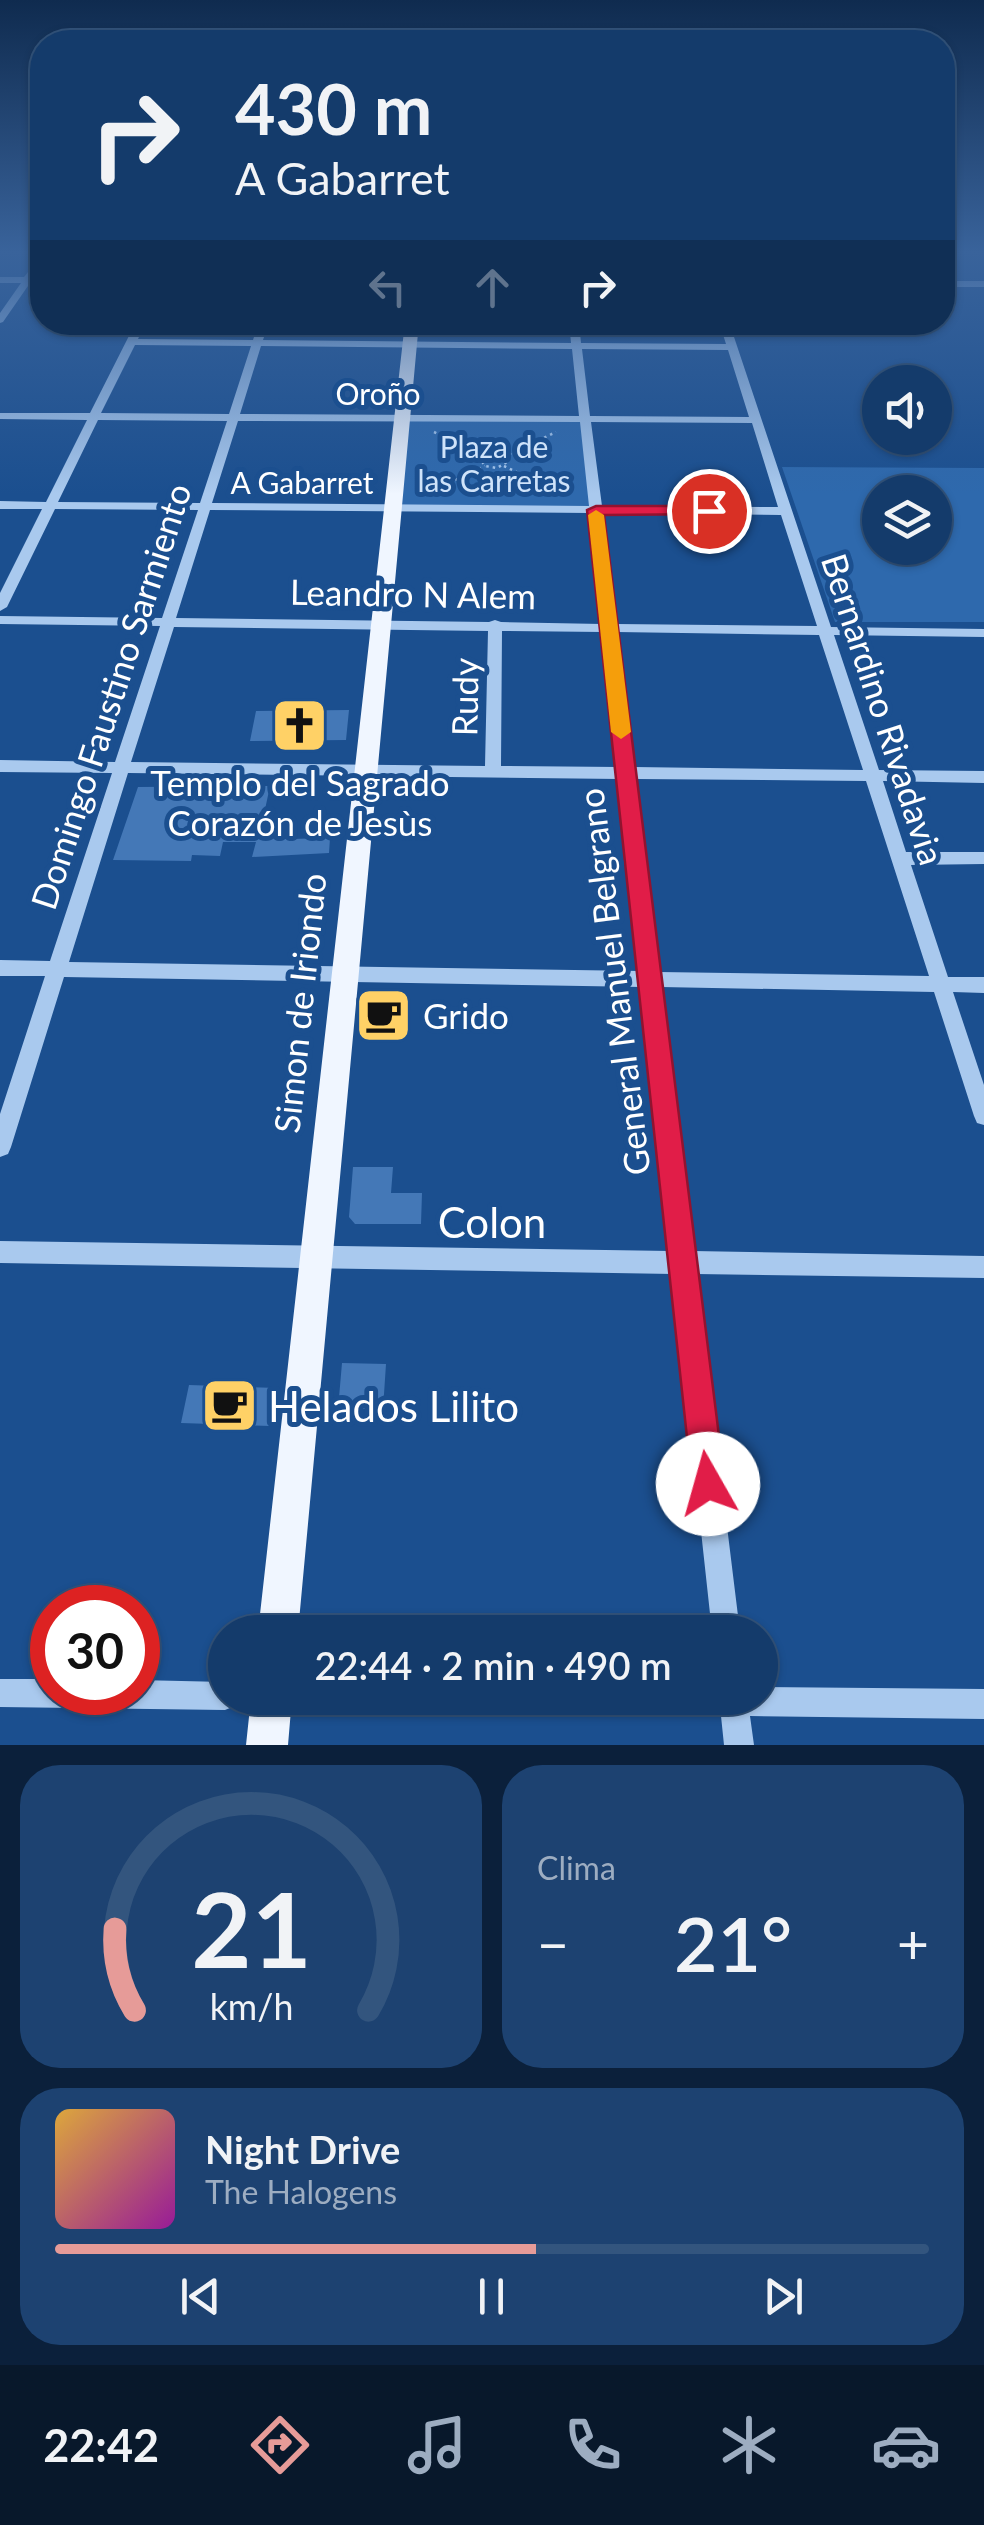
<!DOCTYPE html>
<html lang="es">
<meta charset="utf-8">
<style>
:root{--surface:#143b6b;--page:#1d4271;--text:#f1f3f6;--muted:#9dadc1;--line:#33557e;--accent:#e69b98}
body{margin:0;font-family:Lato,sans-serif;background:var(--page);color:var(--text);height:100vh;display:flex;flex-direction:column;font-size:38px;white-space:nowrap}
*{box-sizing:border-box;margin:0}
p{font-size:32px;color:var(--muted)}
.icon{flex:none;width:55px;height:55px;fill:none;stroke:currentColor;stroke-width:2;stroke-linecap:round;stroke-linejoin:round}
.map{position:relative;height:1745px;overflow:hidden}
.side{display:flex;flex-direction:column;gap:20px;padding:20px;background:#0b203b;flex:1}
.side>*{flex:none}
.hud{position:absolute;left:30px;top:30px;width:925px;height:305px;border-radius:40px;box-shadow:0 2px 8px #0004,0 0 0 2px var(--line);background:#143b6b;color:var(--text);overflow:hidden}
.tools{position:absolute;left:862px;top:365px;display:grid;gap:20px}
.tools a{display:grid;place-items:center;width:90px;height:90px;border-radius:50%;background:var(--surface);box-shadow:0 2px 8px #0004,0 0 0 2px var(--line);font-size:50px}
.speed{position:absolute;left:30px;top:1585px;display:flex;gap:20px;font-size:50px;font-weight:700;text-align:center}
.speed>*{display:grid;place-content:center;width:130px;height:130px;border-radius:50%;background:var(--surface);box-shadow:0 2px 8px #0004,0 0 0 2px var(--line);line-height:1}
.speed .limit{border:15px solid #d22;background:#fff;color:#111}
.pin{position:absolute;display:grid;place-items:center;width:85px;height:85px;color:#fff;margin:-42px;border:5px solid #fff;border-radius:50%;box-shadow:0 2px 10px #0007}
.me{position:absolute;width:110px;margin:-55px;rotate:353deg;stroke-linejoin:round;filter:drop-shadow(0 0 8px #0008)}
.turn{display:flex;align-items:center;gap:35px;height:210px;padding:0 40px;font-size:45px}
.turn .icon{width:130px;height:130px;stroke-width:2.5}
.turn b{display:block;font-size:70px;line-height:85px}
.lanes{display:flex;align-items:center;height:95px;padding:0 40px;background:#0003;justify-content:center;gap:50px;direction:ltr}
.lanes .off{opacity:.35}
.big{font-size:75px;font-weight:600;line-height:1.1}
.side .tile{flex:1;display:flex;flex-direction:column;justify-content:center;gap:15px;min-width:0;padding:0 35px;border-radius:40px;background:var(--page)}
.side .dial{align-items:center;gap:0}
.dial svg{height:260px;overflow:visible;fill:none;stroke:var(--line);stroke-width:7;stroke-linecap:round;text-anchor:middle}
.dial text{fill:var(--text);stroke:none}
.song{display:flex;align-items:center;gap:30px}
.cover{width:120px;height:120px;border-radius:15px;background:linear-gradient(135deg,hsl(40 70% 55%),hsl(300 70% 35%))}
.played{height:10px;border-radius:5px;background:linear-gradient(90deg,var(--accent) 55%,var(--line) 55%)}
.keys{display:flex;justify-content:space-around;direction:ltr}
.heat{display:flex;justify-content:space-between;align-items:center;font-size:55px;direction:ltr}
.side .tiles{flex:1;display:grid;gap:20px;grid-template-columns:1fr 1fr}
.tile:last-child{grid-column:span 2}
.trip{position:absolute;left:208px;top:1615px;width:570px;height:100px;border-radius:50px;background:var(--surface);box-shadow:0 2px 8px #0004,0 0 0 2px var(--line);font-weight:600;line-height:100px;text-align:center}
.tabs{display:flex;height:160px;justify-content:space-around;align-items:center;background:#08182b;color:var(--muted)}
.tabs .icon{width:70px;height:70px}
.tabs .current{color:var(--accent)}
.tabs b{font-size:45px;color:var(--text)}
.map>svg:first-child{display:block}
.green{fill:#2e69ad;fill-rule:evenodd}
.building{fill:#4478b7}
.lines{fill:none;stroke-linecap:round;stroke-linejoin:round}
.path{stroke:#a9c9ee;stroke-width:2.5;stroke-dasharray:2.5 4;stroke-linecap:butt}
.minor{fill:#a9c9ee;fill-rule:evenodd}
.major{fill:#f0f6ff;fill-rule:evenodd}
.route{fill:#e11d48;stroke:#92132f;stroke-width:2.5}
.slow{fill:#f59e0b}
.labels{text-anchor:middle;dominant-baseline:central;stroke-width:10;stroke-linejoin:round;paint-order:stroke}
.far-street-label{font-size:30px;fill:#fff;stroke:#1b4f8f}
.far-park-label{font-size:30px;fill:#cfe3fa;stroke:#1b4f8f}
.street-label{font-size:35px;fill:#fff;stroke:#1b4f8f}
.poi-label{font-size:35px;fill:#fff;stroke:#1b4f8f}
.near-street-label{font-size:42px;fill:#fff;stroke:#1b4f8f}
.near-poi-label{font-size:42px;fill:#fff;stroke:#1b4f8f;text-anchor:start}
</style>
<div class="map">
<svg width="984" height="1745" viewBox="0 0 984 1745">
<rect width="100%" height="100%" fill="#1b4f8f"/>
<path class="green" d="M 401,418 L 585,419 L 595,510 L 394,508 Z
M 782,467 L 984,468 L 984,622 L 835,622 ZM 880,492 L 935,492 L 935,548 L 880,548 Z"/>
<path class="building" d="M 349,710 L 346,740 L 250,741 L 256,711 Z
M 270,786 L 260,833 L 294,834 L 291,839 L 330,838 L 329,853 L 252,857 L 256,842 L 223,842 L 220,856 L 192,855 L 191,861 L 113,860 L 138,787 Z
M 366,1006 L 404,1007 L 402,1024 L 364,1023 Z
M 353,1167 L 393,1167 L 391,1193 L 422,1193 L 421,1224 L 355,1224 L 349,1217 Z
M 342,1363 L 386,1364 L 383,1409 L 338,1409 Z
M 189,1385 L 276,1388 L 270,1426 L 181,1423 Z"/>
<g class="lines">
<path class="path" d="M 434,432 L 486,457
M 489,456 L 507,462 L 497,468 L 485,466 L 481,460 Z
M 503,457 L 556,432
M 504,466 L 566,496
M 426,494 L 485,466"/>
<path class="minor" d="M 42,255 L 42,264 L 34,277 L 42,277 L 42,283 L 30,283 L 3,322 L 0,323 L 0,313 L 21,283 L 0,283 L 0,277 L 24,277 Z
M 942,281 L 984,281 L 984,287 L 942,287 Z
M 136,322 L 146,322 L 138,339 L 253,340 L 259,322 L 269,322 L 263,340 L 571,343 L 569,322 L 579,322 L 581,343 L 726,344 L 719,322 L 729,322 L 831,627 L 984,629 L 984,637 L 834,635 L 879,770 L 984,771 L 984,783 L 883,781 L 906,852 L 984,852 L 984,864 L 911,865 L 948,977 L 984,977 L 984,993 L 953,992 L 984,1085 L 984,1125 L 977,1123 L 974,1116 L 934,992 L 661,987 L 693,1251 L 984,1256 L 984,1278 L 696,1274 L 740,1632 L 712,1632 L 673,1274 L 0,1263 L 0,1241 L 670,1251 L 642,987 L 64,977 L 11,1147 L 8,1154 L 0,1157 L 0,1114 L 45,976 L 0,976 L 0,960 L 50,961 L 112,773 L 0,772 L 0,760 L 115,762 L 160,626 L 0,624 L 0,616 L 162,618 L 198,510 L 55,509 L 7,607 L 0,611 L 0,593 L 42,509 L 0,509 L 0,501 L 46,502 L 87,420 L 0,419 L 0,413 L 90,413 ZM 135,345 L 251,346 L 229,414 L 101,413 ZM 261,346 L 572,349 L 579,416 L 240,414 ZM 582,349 L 728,350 L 749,417 L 590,416 ZM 98,420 L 227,421 L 200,503 L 58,502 ZM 238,421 L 580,422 L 589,506 L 212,503 ZM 591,422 L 752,423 L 778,507 L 602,506 ZM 210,510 L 590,513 L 602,624 L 501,622 L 495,620 L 489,622 L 176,618 ZM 602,513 L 781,515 L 817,626 L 616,624 ZM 174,627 L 488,631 L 485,766 L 131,762 ZM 502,631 L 603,632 L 618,767 L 501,766 ZM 617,632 L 819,635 L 863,770 L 634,767 ZM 128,773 L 619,779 L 640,971 L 69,962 ZM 635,779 L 866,781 L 929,976 L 659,972 Z
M 0,1679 L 52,1679 L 52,1692 L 138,1692 L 138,1680 L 225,1682 L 225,1698 L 239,1698 L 235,1706 L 225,1710 L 0,1707 Z
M 760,1687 L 984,1689 L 984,1719 L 750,1716 L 754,1745 L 724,1745 L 721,1716 L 348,1712 L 338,1708 L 334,1698 L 760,1698 Z"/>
<path class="major" d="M 405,322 L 419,322 L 298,1632 L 258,1632 Z
M 251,1698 L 292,1698 L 288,1745 L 246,1745 Z"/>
</g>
<linearGradient id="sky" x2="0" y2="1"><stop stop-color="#0f2b4f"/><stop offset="0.51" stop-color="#39639b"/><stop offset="1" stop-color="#39639b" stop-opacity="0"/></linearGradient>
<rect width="984" height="494" fill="url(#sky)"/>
<path class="route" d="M 709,506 L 715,508 L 715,514 L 604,515 L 725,1484 L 720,1496 L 708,1501 L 697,1496 L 692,1484 L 587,510 L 596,506 Z"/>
<path class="slow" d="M 596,510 L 604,515 L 631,732 L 621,739 L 611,732 L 588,515 Z"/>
<defs>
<symbol id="church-square" viewBox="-11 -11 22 22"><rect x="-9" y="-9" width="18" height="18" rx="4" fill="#ffd166" stroke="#1b4f8f"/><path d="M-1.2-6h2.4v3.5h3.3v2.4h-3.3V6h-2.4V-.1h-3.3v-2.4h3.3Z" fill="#111"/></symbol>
<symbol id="cafe-square" viewBox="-11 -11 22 22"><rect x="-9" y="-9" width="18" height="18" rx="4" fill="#ffd166" stroke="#1b4f8f"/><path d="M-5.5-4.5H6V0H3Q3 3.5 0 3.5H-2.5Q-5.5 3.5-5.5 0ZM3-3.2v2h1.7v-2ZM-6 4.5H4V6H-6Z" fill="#111"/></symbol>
</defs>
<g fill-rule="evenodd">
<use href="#church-square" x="268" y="694" width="63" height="63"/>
<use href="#cafe-square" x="352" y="984" width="63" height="63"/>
<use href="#cafe-square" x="198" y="1374" width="63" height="63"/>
</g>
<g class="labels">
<g class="far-street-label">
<text x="378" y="393">Oroño</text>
<text x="302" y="482">A Gabarret</text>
</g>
<g class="far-park-label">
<text x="494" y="446">Plaza de<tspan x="494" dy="34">las Carretas</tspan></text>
</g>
<g class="street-label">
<text transform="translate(413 593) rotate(1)">Leandro N Alem</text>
<text transform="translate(110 696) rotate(-72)">Domingo Faustino Sarmiento</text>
<text transform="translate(464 697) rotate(-89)">Rudy</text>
<text transform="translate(884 709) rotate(72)">Bernardino Rivadavia</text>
<text transform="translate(613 982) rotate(-97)">General Manuel Belgrano</text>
<text transform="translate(299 1003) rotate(-84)">Simon de Iriondo</text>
</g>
<g class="poi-label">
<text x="300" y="782">Templo del Sagrado<tspan x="300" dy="40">Corazón de Jesùs</tspan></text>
<text x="423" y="1015" text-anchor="start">Grido</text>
</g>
<g class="near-street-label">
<text x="492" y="1222">Colon</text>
</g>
<g class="near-poi-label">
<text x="268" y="1406">Helados Lilito</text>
</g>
</g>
</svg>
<div class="tools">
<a><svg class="icon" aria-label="sound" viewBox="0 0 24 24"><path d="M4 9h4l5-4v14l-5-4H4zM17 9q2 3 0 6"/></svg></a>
<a><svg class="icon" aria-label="layers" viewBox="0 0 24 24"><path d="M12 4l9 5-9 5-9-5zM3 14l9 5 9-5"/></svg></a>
</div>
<div class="speed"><div class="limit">30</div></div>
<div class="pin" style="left:709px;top:511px;background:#d93025"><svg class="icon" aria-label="arrive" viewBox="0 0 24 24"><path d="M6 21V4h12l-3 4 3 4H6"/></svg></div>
<svg class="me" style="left:708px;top:1484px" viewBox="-20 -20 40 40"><circle r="19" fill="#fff"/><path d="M0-13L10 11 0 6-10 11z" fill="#e11d48"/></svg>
<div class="trip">22:44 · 2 min · 490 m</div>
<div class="hud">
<div class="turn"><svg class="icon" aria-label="right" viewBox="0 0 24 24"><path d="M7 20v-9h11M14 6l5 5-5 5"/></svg><div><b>430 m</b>A Gabarret</div></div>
<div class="lanes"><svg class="icon off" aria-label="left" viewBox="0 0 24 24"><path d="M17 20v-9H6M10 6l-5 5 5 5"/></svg><svg class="icon off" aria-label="ahead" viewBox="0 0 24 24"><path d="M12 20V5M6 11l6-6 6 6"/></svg><svg class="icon" aria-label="right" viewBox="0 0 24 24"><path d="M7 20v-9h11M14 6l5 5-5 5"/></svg></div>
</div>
</div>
<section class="side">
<div class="tiles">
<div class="tile dial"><svg viewBox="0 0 100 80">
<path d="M14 69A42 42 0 1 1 86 69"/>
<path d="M14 69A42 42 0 0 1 8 44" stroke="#e69b98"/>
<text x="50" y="56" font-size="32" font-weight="700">21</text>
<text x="50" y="72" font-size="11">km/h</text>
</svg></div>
<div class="tile"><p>Clima</p>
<div class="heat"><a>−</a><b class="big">21°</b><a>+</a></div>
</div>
<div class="tile">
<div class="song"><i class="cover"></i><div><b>Night Drive</b><p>The Halogens</p></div></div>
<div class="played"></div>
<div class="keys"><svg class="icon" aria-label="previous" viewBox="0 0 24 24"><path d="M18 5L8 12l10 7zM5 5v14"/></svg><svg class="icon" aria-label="pause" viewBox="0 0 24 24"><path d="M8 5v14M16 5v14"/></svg><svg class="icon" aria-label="next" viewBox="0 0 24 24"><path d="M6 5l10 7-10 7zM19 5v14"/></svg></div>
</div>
</div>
</section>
<nav class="tabs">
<b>22:42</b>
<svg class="icon current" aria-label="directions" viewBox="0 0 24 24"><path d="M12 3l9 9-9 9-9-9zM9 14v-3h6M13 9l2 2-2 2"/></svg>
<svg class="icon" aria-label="music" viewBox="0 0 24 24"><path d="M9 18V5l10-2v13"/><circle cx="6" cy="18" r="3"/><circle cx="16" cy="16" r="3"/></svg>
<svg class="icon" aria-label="phone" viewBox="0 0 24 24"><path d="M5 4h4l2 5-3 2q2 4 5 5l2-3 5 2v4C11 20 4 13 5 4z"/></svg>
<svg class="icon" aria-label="climate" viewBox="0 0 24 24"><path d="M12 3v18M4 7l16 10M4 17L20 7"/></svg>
<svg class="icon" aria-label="car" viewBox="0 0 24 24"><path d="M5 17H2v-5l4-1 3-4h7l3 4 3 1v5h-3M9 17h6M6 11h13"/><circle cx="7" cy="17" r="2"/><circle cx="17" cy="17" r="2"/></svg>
</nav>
